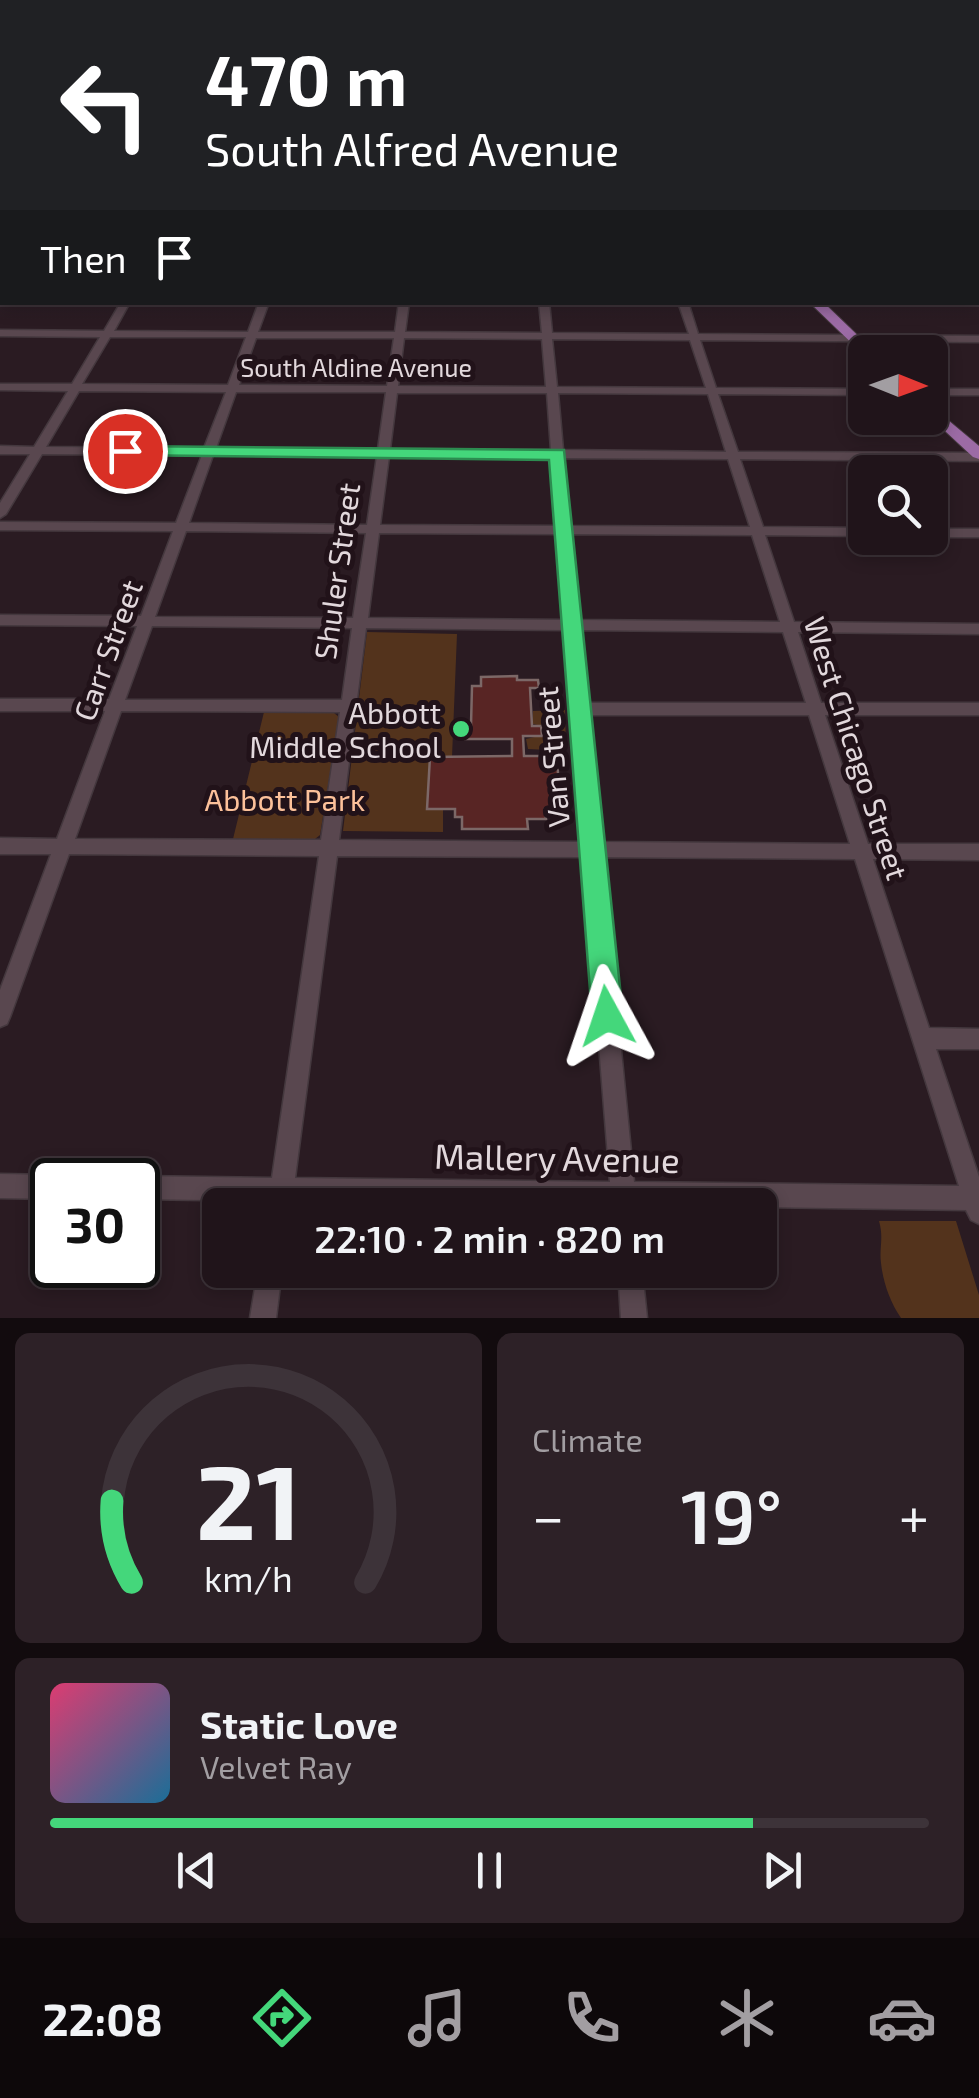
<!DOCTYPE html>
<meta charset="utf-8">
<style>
:root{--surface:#20141a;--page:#2d2127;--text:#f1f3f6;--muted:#a29ea2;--line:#3d3339;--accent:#44d77b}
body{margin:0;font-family:"Exo 2",sans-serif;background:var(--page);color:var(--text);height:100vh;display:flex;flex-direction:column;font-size:38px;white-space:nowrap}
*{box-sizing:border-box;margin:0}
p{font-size:32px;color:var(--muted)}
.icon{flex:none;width:55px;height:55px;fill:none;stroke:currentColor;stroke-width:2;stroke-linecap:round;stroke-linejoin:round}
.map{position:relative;height:1318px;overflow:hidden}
.drawer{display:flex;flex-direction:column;gap:15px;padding:15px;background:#120b0e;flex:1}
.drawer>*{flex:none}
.hud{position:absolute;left:0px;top:0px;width:980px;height:305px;box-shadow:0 5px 15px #0003,0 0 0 2px var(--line);background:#202124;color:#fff;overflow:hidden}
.needle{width:65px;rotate:91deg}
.buttons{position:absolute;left:848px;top:335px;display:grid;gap:20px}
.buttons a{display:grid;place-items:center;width:100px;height:100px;border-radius:15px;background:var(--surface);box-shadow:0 5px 15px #0003,0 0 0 2px var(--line);font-size:50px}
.speed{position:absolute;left:30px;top:1158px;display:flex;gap:20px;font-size:50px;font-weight:700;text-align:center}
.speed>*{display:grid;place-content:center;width:130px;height:130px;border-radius:50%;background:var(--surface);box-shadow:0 5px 15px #0003,0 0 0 2px var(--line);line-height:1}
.speed .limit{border:5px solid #111;border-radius:15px;background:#fff;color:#111}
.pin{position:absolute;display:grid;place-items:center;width:85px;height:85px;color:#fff;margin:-42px;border:5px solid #fff;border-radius:50%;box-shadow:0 2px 10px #0007}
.me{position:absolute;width:110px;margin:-55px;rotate:355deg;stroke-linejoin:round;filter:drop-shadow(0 0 8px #0008)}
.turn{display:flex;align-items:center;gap:35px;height:210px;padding:0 40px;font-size:45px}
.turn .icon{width:130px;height:130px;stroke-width:2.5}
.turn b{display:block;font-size:70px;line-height:85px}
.then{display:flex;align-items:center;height:95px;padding:0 40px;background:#0003;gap:20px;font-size:38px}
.big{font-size:75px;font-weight:600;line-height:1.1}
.drawer .card{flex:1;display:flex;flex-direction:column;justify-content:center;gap:15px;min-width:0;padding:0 35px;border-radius:15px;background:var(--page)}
.drawer .dial{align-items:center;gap:0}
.dial svg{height:260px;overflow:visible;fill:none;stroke:var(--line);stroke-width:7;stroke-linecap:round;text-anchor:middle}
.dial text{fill:var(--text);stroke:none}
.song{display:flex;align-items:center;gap:30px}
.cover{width:120px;height:120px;border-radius:15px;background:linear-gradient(135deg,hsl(340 70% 55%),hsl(200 70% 35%))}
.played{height:10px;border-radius:5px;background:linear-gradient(90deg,var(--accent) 80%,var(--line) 80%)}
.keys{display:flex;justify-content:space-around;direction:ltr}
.heat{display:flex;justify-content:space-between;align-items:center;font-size:55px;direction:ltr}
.drawer .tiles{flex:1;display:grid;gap:15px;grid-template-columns:1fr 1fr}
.card:last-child{grid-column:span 2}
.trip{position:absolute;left:202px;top:1188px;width:575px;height:100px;border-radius:15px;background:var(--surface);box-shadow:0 5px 15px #0003,0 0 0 2px var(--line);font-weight:600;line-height:100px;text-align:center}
.dock{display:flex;height:160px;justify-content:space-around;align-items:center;background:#0d080a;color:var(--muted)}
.dock .icon{width:70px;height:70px}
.dock .current{color:var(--accent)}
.dock b{font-size:45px;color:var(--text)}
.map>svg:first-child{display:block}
.green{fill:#53331c}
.building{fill:#582524;stroke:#7c6867;stroke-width:2.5}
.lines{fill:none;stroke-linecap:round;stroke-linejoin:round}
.minor-casing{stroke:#44383e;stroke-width:3}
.major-casing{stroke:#44383e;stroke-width:2}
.minor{fill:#59474f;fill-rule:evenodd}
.major{fill:#9c6ba5;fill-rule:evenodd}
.route{fill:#44d77b;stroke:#2c8c50;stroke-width:2.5}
.poi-dot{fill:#44d77b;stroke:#211219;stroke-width:4}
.labels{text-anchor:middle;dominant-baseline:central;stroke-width:10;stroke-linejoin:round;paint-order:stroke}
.far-street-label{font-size:25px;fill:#e2d8dc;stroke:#211219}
.street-label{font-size:30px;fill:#e2d8dc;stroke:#211219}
.poi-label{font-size:30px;fill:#e2d8dc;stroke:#211219;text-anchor:end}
.park-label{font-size:30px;fill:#fcc19a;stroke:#211219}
.near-street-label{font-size:35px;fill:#e2d8dc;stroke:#211219}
</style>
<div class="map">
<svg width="979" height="1318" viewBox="0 0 979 1318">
<rect width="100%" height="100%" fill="#2a1b22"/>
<path class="green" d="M 367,632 L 457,634 L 452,757 L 430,757 L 427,809 L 443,809 L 443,832 L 343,831 Z
M 565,710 L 566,750 L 553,750 L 552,745 L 549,750 L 528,749 L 526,739 L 543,735 L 542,726 L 533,724 L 533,711 Z
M 264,712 L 334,713 L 339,717 L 320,835 L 315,839 L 233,839 Z
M 879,1221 L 956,1221 L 979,1295 L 979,1318 L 901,1318 C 890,1302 883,1282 881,1263 C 879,1248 884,1238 879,1221 Z"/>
<path class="building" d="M 517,676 L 517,680 L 538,680 L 539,688 L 530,688 L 532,726 L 541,726 L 542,736 L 523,736 L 524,756 L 557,756 L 560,809 L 545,809 L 546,819 L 527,819 L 528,829 L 462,829 L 462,817 L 455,817 L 455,809 L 427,809 L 430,757 L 512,756 L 512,739 L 465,739 L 465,725 L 471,725 L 472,686 L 481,686 L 481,677 Z"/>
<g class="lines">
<defs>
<path id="minor" d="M 978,151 L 979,151 L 979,155 L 978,155 Z
M 978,191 L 979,191 L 979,197 L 978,197 Z
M 0,217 L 2,217 L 2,224 L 0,224 Z
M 0,243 L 2,244 L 2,249 L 0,249 Z
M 978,257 L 979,258 L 979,265 L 978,264 Z
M 0,284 L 2,284 L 2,290 L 0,290 Z
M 978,289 L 979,289 L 979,295 L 978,295 Z
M 121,302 L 130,302 L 114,331 L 248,332 L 259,302 L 269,302 L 258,332 L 395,332 L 399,302 L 409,302 L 405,332 L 542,333 L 539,302 L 549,302 L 552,333 L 689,334 L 678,302 L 688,302 L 698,334 L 979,336 L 979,342 L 700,340 L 716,388 L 865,389 L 865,395 L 718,394 L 738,452 L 979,453 L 979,461 L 740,459 L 763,527 L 865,528 L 865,536 L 765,535 L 794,622 L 979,624 L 979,634 L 798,632 L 821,703 L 979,703 L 979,715 L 825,715 L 868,844 L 979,844 L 979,860 L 873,859 L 929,1028 L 979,1029 L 979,1049 L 936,1049 L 979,1177 L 979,1224 L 971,1220 L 966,1210 L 760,1207 L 760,1205 L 292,1201 L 292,1205 L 268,1205 L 269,1201 L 138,1199 L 138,1180 L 130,1180 L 138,1176 L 272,1178 L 319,856 L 69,854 L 10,1017 L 7,1024 L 0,1027 L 0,990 L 51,854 L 0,854 L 0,838 L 57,839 L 105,711 L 0,711 L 0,699 L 109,699 L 137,626 L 0,625 L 0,615 L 141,616 L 173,531 L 0,530 L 0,522 L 176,523 L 202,455 L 42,454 L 6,514 L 0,518 L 0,503 L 30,454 L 0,454 L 0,446 L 34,447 L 68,391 L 0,390 L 0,384 L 72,384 L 100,337 L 0,336 L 0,330 L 104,331 ZM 110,337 L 246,337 L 228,385 L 82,384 ZM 256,338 L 394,338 L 387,386 L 239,385 ZM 404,338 L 542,339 L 546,387 L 398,386 ZM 552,339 L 690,340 L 706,388 L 557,387 ZM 79,391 L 226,392 L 204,448 L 46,447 ZM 236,392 L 386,392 L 378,449 L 216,448 ZM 397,393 L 547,393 L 551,450 L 390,449 ZM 558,393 L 708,394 L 726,452 L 563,450 ZM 213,455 L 377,456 L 367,525 L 189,523 ZM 389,456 L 552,457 L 557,526 L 380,525 ZM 564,458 L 728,459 L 750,527 L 570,526 ZM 186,531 L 366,533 L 353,618 L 155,617 ZM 379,533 L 558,534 L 565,620 L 368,618 ZM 571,534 L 752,535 L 780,622 L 579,620 ZM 152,626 L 352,628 L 342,700 L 125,700 ZM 366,628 L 566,630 L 583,842 L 339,840 ZM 580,630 L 783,632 L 806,703 L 587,703 ZM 121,711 L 340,712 L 321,840 L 75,839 ZM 589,715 L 809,715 L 850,844 L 601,842 ZM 337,856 L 584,857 L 610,1182 L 295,1178 ZM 602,857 L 855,859 L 959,1186 L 634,1182 Z
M 930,389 L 979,389 L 979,395 L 930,395 Z
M 930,529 L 979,529 L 979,537 L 930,537 Z
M 0,1174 L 52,1175 L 61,1180 L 52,1180 L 52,1199 L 0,1198 Z
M 258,1270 L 282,1270 L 276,1318 L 250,1318 Z
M 618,1270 L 642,1270 L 647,1318 L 621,1318 Z"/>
<path id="major" d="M 0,207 L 2,207 L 2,213 L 0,213 Z
M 978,213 L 979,213 L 979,219 L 978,219 Z
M 809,302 L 823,302 L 875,352 L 864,355 Z
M 930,405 L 979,446 L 979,459 L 973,457 L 930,417 Z"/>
</defs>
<use href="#minor" class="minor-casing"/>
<use href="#major" class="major-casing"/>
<use href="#minor" class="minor"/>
<use href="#major" class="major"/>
</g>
<linearGradient id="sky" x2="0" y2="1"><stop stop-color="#170f13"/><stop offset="0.42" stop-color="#443f4f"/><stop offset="1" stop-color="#443f4f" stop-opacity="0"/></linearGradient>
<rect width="979" height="319" fill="url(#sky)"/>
<path class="route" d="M 125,446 L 564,450 L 623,1016 L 618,1026 L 607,1031 L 596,1026 L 592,1016 L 549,460 L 119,455 L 119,447 Z"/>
<circle class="poi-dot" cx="461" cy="729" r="10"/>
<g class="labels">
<g class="far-street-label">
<text x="356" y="367">South Aldine Avenue</text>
</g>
<g class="street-label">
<text transform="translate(336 571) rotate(-82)">Shuler Street</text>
<text transform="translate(107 650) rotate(-70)">Carr Street</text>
<text transform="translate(857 748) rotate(72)">West Chicago Street</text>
<text transform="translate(552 757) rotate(-95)">Van Street</text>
</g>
<g class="poi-label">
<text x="441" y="712">Abbott<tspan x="441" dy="34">Middle School</tspan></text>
</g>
<g class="park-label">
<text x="285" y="799">Abbott Park</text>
</g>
<g class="near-street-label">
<text transform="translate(557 1157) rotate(1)">Mallery Avenue</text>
</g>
</g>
</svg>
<div class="buttons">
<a><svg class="needle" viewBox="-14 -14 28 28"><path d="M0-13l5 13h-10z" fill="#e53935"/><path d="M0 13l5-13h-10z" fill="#a29ea2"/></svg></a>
<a><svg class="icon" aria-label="search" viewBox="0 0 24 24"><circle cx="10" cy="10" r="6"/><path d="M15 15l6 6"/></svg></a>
</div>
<div class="speed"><div class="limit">30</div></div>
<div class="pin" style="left:125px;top:451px;background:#d93025"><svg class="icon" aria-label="arrive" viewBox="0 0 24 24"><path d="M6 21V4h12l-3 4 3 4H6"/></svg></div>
<svg class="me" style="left:607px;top:1016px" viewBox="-20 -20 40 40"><path d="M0-17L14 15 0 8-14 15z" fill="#44d77b" stroke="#fff" stroke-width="4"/></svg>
<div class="trip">22:10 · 2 min · 820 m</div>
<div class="hud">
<div class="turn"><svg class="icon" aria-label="left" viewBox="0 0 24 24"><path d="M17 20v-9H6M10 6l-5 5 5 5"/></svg><div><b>470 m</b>South Alfred Avenue</div></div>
<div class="then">Then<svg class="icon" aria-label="arrive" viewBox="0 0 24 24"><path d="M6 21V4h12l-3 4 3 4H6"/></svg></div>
</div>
</div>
<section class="drawer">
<div class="tiles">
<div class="card dial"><svg viewBox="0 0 100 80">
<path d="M14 69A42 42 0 1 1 86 69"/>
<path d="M14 69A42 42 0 0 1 8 44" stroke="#44d77b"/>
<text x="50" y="56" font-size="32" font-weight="700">21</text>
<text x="50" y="72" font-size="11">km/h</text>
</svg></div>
<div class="card"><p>Climate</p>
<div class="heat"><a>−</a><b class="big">19°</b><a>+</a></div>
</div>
<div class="card">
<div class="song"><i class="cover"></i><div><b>Static Love</b><p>Velvet Ray</p></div></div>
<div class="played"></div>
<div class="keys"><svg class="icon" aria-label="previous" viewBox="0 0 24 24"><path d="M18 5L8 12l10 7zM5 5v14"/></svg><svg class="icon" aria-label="pause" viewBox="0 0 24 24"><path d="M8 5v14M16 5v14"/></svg><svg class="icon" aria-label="next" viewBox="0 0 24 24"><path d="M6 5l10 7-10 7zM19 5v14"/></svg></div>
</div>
</div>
</section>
<nav class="dock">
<b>22:08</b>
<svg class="icon current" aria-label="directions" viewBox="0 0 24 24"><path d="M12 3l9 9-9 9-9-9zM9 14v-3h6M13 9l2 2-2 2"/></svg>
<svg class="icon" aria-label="music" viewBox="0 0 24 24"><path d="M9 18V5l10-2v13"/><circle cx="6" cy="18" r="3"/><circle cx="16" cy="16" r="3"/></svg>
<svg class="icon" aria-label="phone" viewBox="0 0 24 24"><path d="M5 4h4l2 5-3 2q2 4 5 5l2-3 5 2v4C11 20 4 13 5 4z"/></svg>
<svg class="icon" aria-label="climate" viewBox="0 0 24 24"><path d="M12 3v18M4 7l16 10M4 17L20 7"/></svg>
<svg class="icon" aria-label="car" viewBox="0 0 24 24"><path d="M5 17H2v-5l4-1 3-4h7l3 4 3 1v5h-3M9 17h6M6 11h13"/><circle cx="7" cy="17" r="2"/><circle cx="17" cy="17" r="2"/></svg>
</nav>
